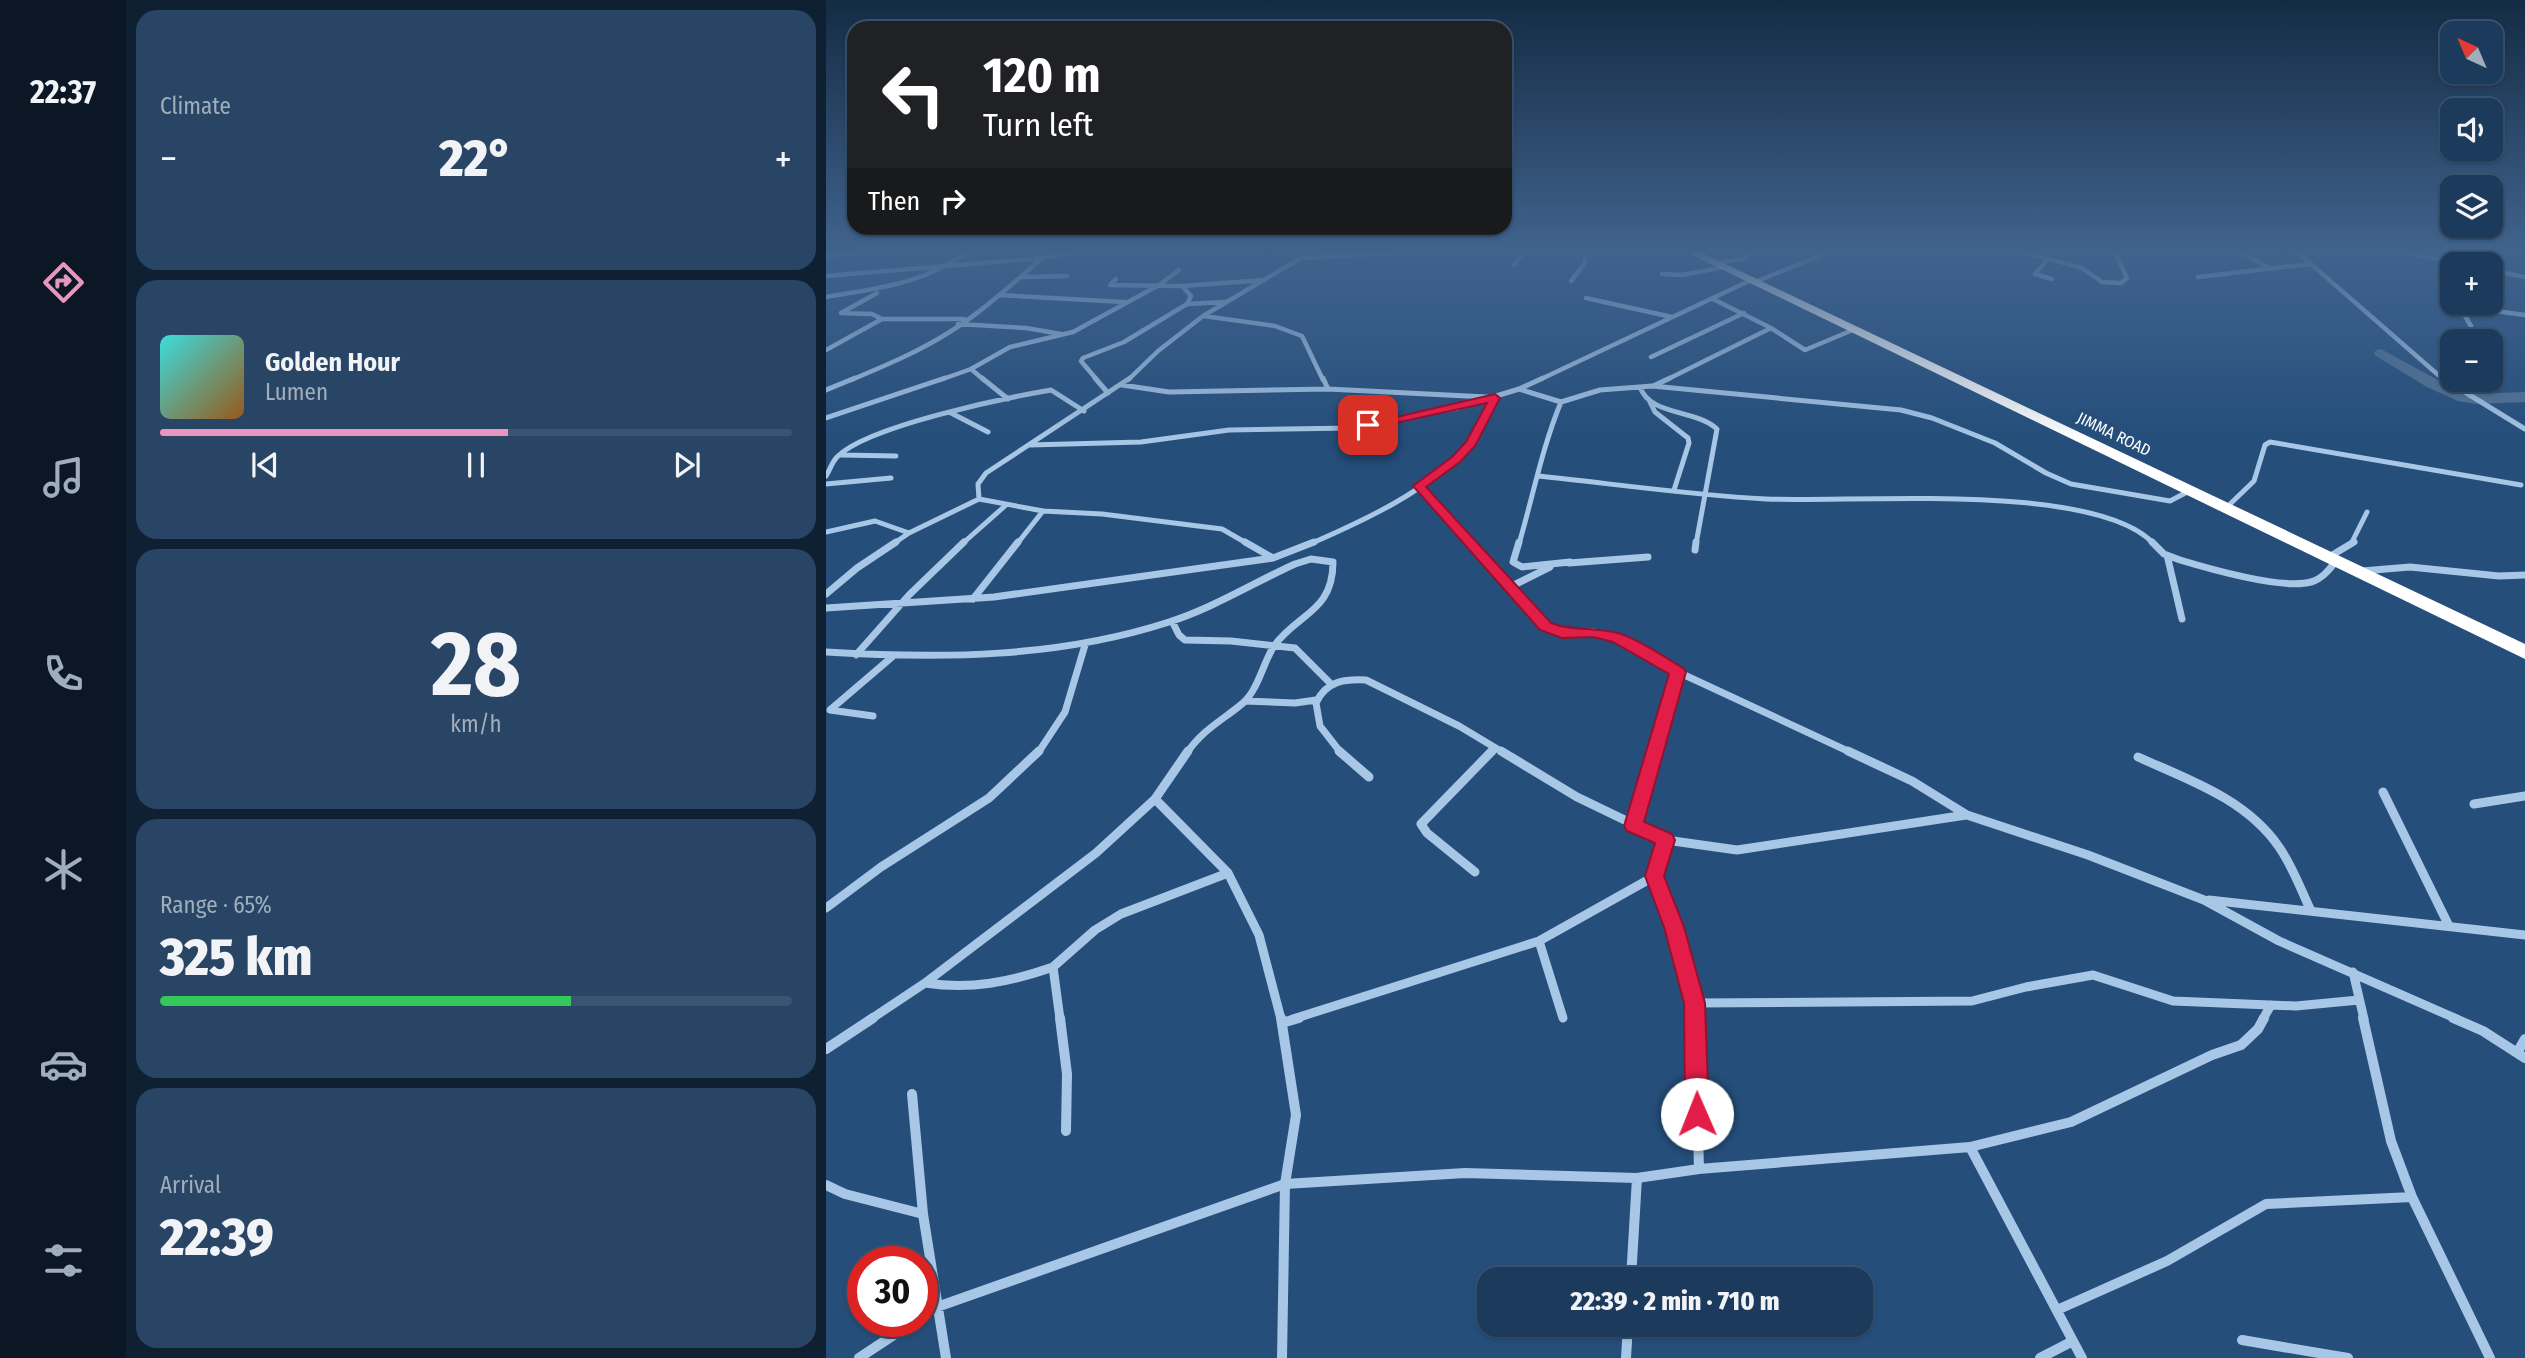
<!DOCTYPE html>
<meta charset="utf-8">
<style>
:root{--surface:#1c3a5c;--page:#294565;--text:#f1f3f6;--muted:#a0adbb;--line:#3a5472;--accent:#e797bd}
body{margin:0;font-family:"Fira Sans Condensed",sans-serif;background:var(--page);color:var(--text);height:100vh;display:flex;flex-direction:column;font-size:26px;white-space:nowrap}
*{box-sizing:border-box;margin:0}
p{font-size:23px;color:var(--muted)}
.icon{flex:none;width:38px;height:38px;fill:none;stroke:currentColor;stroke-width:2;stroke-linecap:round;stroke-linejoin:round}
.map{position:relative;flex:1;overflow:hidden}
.drawer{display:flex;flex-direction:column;gap:10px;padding:10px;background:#0f2033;width:700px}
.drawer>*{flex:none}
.guide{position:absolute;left:21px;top:21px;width:665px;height:214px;border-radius:21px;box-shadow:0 2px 5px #0004,0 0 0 2px var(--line);background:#202124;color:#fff;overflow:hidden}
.needle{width:46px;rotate:316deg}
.tools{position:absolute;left:1614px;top:21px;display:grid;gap:14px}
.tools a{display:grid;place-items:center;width:63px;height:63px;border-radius:14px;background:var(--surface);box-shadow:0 2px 5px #0004,0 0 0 2px var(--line);font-size:35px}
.speed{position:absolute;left:21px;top:1246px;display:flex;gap:14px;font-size:35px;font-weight:700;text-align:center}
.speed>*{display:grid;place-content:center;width:91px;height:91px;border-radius:50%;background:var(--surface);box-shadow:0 2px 5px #0004,0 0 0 2px var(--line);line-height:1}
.speed .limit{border:10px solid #d22;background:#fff;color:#111}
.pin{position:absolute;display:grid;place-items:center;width:60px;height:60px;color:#fff;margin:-30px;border-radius:14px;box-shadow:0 4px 10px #0006}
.me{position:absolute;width:77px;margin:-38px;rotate:359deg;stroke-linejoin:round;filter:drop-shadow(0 0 5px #0008)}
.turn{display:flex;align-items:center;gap:24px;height:147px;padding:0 21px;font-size:32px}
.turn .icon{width:91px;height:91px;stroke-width:2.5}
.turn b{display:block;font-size:49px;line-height:60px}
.then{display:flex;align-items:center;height:66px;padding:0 21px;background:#0003;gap:14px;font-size:26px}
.big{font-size:52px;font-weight:800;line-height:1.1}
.drawer .widget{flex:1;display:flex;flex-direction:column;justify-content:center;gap:10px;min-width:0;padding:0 24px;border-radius:21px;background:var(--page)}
.drawer .dial{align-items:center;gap:0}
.dial b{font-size:91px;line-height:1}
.song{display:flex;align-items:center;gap:21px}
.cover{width:84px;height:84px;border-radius:10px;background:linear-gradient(135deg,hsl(180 70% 55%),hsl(30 70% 35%))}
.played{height:7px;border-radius:4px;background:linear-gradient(90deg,var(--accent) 55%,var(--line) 55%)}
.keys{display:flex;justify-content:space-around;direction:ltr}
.heat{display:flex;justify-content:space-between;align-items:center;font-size:38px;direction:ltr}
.charge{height:10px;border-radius:5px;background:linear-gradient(90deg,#34c759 65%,var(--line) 0)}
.trip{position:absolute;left:651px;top:1267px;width:396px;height:70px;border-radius:21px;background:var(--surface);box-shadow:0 2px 5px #0004,0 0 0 2px var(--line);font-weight:800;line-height:70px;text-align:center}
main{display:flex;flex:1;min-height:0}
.dock{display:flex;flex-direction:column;width:126px;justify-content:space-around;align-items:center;background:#0b1725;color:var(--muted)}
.dock .icon{width:49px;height:49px}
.dock .active{color:var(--accent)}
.dock b{font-size:32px;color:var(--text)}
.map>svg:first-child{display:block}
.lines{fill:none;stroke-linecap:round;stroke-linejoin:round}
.river{fill:#537293;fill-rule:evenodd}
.street-far4{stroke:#a8c6e5;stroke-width:4.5}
.street-far3{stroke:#a8c6e5;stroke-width:5}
.street-far2{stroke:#a8c6e5;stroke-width:7}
.street-far1{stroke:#a8c6e5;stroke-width:9}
.street{stroke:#a8c6e5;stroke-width:10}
.highway{fill:#fff;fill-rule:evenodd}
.route{fill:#e11d48;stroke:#92132f;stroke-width:2}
.labels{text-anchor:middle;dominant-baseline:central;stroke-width:7;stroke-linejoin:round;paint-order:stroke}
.far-street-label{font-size:16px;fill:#fff;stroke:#254e7b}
</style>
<main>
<nav class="dock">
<b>22:37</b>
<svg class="icon active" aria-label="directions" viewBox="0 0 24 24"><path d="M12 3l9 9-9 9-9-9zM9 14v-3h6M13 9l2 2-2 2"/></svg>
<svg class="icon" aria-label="music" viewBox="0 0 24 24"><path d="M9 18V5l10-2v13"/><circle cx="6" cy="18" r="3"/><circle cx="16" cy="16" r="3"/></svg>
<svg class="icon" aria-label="phone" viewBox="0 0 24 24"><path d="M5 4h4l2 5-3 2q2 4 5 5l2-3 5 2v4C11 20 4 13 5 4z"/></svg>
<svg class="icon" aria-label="climate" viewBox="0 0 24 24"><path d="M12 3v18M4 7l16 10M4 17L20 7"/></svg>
<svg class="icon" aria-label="car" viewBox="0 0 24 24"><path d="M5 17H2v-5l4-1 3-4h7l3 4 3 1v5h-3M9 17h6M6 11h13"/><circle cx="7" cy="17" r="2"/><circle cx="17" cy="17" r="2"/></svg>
<svg class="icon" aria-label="filters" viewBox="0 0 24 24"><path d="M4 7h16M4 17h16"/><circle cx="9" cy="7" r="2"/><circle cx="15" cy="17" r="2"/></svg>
</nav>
<section class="drawer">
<div class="widget"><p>Climate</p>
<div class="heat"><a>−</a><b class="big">22°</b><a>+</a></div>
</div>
<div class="widget">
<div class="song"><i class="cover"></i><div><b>Golden Hour</b><p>Lumen</p></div></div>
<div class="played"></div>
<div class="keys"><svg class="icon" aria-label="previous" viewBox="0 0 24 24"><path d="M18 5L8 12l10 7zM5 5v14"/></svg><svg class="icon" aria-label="pause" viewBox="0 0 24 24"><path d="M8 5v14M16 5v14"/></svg><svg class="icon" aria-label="next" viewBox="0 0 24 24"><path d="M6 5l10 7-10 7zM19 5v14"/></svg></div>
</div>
<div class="widget dial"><b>28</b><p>km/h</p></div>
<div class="widget"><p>Range · 65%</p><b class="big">325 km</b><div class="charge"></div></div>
<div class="widget"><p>Arrival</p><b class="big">22:39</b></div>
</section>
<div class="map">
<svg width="1699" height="1358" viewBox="0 0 1699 1358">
<rect width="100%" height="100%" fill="#254e7b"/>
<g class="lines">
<path class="river" d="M 1555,349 L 1632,391 L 1644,394 L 1699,392 L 1699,402 L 1651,404 L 1632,401 L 1601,387 L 1550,356 L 1548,353 L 1550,350 Z"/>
<path class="street-far4" d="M 1191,250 L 1256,268 L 1276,282 L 1295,283 L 1301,278 L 1288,250
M 1469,250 L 1618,380
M 1566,250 L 1637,264
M 1416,252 L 1443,268
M 0,255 L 76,250
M 1222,259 L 1209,274 L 1226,279
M 888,263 L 917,259 L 921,256 L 921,250
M 688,265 L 699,250
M 1664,270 L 1699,277
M 836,274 L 856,275 L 898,267
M 0,276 L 215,258 L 263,250
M 196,277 L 241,276
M 1372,277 L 1484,264
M 290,279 L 284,285 L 356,286 L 439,280
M 745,281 L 759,263 L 760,250
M 929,282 L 1008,250
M 356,286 L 365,296 L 361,304
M 51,293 L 15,313 L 46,314 L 56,319
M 174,295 L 298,302
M 0,297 C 52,288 100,284 143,250
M 760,298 L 846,317
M 887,299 L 945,328 L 979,350 L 1029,329
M 378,316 L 449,326 L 476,336 L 497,380
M 132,324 L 200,328 L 235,334
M 1645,326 L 1633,306 L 1699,315
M 0,350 L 56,319 L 138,319
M 825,357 L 918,313
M 145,369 L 158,380
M 25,380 C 58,366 92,352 122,333 C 156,312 185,285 215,259
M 114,380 L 145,369 L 184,347 L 247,332 L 333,285 L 353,270
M 271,380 L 255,361 L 257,358 L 298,342 L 361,304 L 398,302
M 302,380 L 332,351 L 377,316 L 475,258 L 616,250
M 713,380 L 925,280
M 840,380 L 945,328"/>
<path class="street-far3" d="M 156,378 L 182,399
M 269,378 L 282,393
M 497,378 L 502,389
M 1616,378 L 1699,429
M 296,385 L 343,392 L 502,389 L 661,397
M 827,386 L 844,378
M 814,387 C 824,416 870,409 891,429 L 870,544
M 0,390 L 29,378
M 735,402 L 774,390 L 826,386 L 1075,410 L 1106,418 L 1169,443 L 1220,473 L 1245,484 L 1344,501 L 1365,490
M 824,402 L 829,412 L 862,438 L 863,443 L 848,490
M 125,413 L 162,432
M 0,418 L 119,378
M 204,445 L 315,442 L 403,430 L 525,428 L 631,408 L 693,389 L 717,378
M 15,455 L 70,456
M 0,476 C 4,470 6,462 11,457 C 41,426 179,398 225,390 L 258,411
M 713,476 C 789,484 864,495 940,499 C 1027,503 1270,481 1328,544
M 0,484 L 65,478
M 593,486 L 645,544
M 153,499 L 217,511 L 276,514 L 396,529 L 422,544
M 1401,507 L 1428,481 L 1439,445 L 1444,442 L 1695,485
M 0,532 L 49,521 L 83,533
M 67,544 L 83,533 L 153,499 L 152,484 L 160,473 L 304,378
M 136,544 L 180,505
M 191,544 L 217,511
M 484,544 C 539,520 603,491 643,445 C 655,432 661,414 669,398
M 693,544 C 707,496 716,448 735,402 L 693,389
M 1525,544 L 1541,512"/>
<path class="street-far2" d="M 419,542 L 447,558 L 488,542
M 644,542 L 720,626 L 736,633 L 767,632 L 792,638 L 852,672 L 1026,753
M 693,542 L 687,562 L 696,567 L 744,562
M 1326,542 L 1338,554 L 1354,560 C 1384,569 1455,590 1485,582 C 1496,579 1503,570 1510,561
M 869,550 L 870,542
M 1341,555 L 1356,619
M 1503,557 L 1528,542
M 743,563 L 822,557
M 1536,571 L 1584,567 L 1673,576 L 1699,575
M 684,587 L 724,567
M 0,594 L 31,568 L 70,542
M 147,599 L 192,542
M 0,608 L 168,597 L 447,558
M 346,621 L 353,635 L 359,640 L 405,641 L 469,648 L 504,683
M 0,652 C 116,659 232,658 343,622 C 387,608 427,583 469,564 L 485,559 L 507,562 C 507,612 472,613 448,646 C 437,663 432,690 417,703 C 397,720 376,730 361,753
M 30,655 L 83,595 L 138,542
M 419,701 L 469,703 L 490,700
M 47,716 L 4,710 L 66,657
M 212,753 L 239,712 L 259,645
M 515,753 L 494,726 L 490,703 C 500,681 518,679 540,680 L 633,726 L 678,753
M 664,753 L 669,748
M 828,753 L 852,672"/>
<path class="street-far1" d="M 513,751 L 543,777
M 675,751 L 751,797 L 840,840 L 911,850 L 1140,815
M 1022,751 L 1086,781 L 1141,815 L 1262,855 L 1378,900 L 1453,941 L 1631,1019
M 1312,757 C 1363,780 1420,799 1453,847 C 1467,867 1475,890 1485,911
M 1557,792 L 1622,924
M 329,799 L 402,873 L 433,935 L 455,1019
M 1648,804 L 1699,796
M 807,826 L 829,751
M 840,840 L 829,876 L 848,927 L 869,1003 L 869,1019
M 649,872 L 601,833 L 595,824 L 666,751
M 1383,900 L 1699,935
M 0,908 L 55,867 L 163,798 L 213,751
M 713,941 L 737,1018
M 1527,972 L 1538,1019
M 99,983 C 145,990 184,982 227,967
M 869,1003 L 1146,1001 L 1200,987 L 1267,975 L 1347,1001 L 1470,1006 L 1533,1000
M 45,1019 L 99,983 L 270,853 L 329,799 L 362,751
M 234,1019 L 227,967 L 269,930 L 295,914 L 402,873
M 467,1019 L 713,941 L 829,876
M 1437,1019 L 1445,1005"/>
<path class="street" d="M 234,1018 L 241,1074 L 240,1131
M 455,1018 L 470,1115 L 459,1184 L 456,1358
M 869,1018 L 873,1169
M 1537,1018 L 1565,1141 L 1586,1197 L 1664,1358
M 1627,1018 L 1657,1031 L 1699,1058
M 456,1023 L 473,1018
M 0,1049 L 47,1018
M 1691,1053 L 1699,1039
M 86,1094 L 97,1214
M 1144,1147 L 1256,1358
M 0,1185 L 19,1194 L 97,1214 L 120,1358
M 805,1279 L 811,1178
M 1231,1310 L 1341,1261 L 1440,1204 L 1586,1197
M 96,1316 L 111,1307 L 459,1184 L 639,1173 L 811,1178 L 873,1169 L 1144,1147 L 1245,1122 L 1386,1055 L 1415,1045 L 1432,1029 L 1438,1018
M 1416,1340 L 1522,1358
M 33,1358 L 89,1321
M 800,1358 L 802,1325
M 1214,1358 L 1247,1341"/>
<path class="highway" d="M 856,250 L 870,250 L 1699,644 L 1699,659 Z"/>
</g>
<linearGradient id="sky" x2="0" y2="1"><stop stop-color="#142b44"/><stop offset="0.57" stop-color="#40638d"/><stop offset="1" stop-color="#40638d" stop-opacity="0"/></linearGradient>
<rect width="1699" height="440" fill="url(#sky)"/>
<path class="route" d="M 669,394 L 674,398 L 649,446 L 634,462 L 600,487 L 725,623 C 747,632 771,626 795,634 C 816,641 838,657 857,668 L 860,672 L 818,822 L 846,834 L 849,840 L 838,876 L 858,927 L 879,1003 L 883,1114 L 880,1122 L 871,1126 L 863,1122 L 859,1114 L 858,1003 L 838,927 L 819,876 L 829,843 L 801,831 L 798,826 L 843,674 L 787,642 L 767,637 L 736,638 L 714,630 L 587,486 L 626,457 L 640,442 L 661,403 L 542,429 L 536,425 Z"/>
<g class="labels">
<g class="far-street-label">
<text transform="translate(1288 434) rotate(26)">JIMMA ROAD</text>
</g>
</g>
</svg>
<div class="tools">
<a><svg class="needle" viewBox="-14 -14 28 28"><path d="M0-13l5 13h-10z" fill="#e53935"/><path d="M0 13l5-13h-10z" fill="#a0adbb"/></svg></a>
<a><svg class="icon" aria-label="sound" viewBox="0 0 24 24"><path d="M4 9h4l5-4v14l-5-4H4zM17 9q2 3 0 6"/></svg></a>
<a><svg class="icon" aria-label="layers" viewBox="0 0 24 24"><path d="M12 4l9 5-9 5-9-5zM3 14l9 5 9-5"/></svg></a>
<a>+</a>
<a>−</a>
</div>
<div class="speed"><div class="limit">30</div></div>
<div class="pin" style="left:542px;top:425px;background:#d93025"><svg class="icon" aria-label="arrive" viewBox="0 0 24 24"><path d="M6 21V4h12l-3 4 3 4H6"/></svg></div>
<svg class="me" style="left:871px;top:1114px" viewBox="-20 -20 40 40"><circle r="19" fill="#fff"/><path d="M0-13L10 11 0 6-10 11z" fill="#e11d48"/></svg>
<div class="trip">22:39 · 2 min · 710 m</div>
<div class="guide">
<div class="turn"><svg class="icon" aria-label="left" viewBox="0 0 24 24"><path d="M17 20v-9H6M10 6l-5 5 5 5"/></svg><div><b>120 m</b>Turn left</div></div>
<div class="then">Then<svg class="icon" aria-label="right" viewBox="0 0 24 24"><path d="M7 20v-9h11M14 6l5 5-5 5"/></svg></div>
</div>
</div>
</main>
